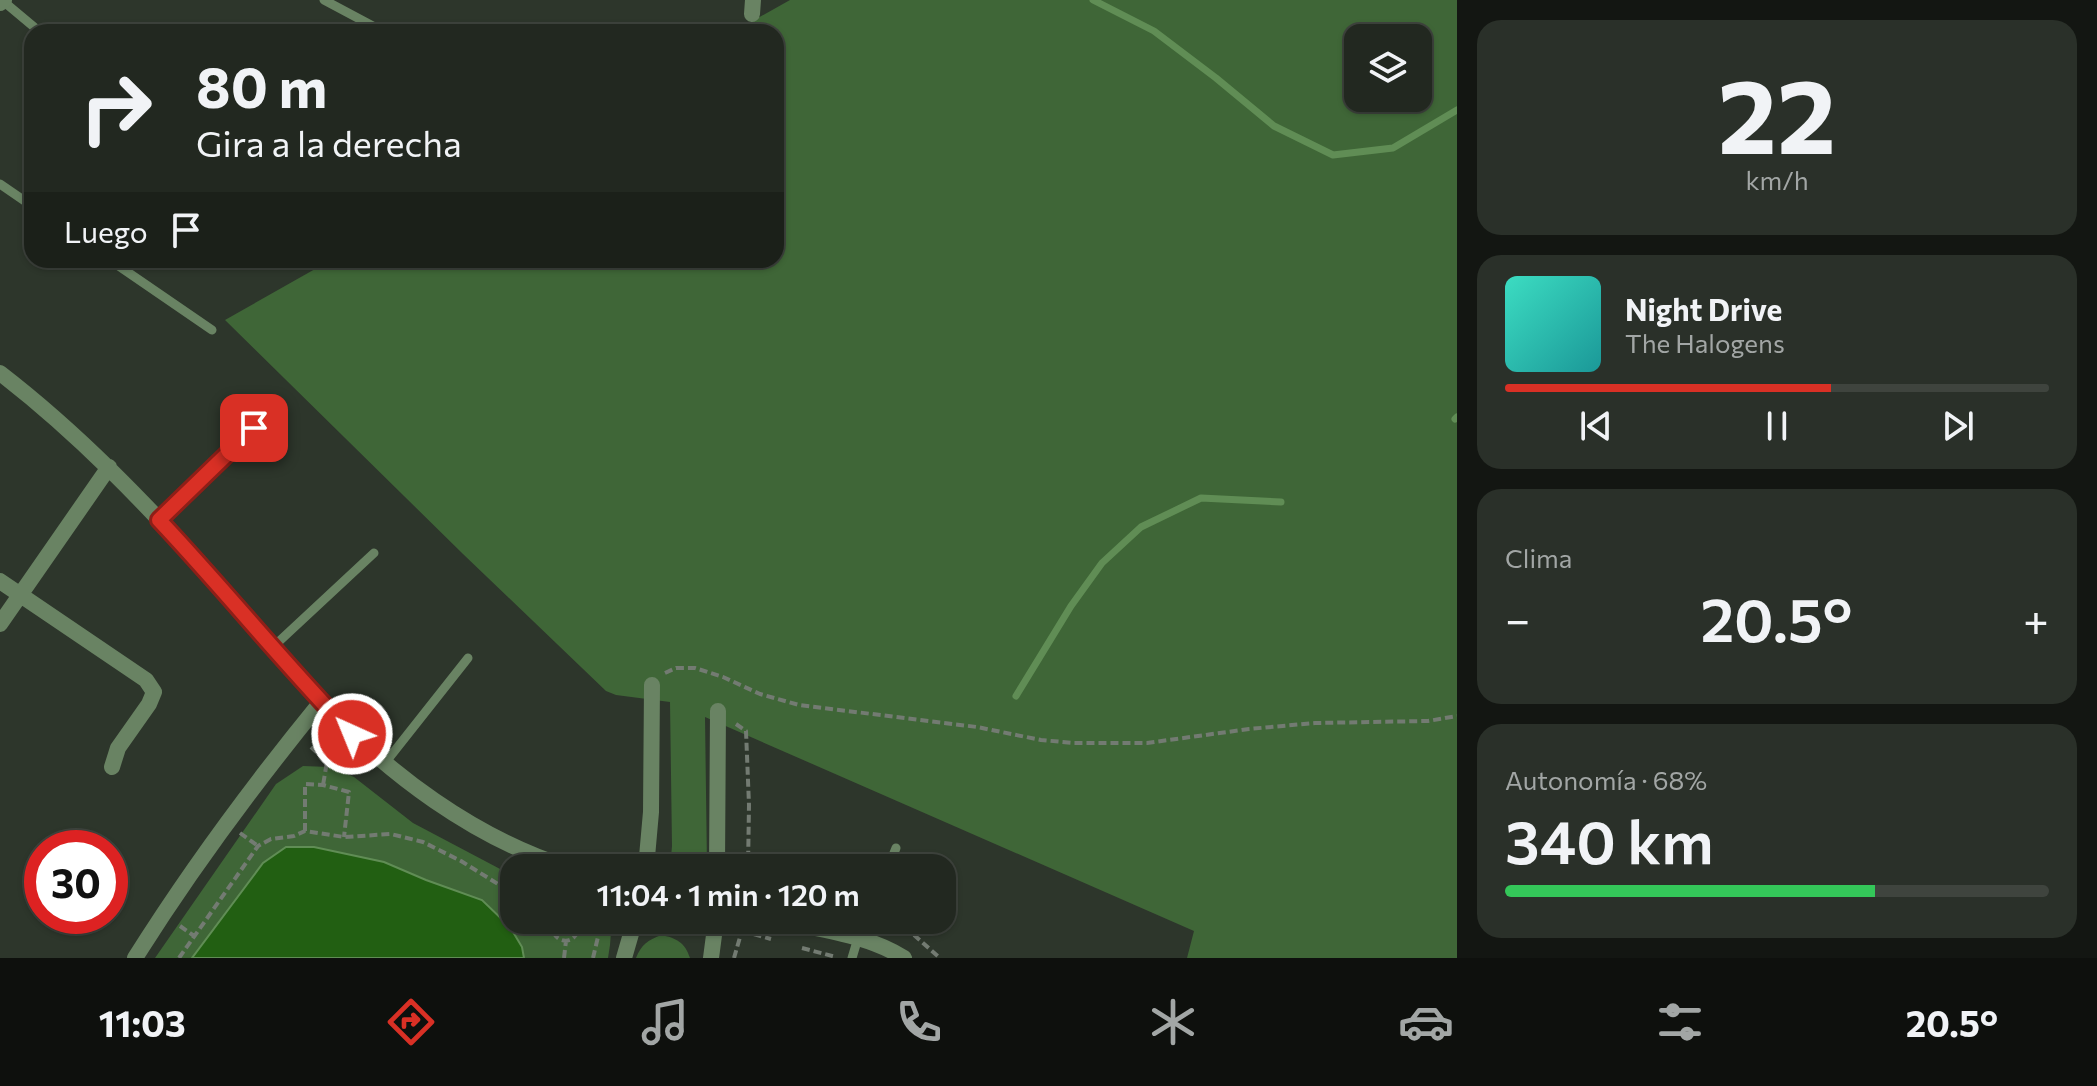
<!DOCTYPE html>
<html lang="es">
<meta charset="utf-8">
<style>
:root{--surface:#222820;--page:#2a3029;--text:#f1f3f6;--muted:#a2a6a5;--line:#3f443e;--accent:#d93025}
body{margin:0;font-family:Commissioner,sans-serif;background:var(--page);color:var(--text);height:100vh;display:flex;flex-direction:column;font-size:30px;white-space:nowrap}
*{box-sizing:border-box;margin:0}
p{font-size:26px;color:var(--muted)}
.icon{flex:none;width:44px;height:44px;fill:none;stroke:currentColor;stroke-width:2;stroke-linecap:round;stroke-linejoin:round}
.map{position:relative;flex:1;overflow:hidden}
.sheet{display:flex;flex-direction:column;gap:20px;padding:20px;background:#131612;width:640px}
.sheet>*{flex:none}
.banner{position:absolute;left:24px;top:24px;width:760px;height:244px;border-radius:24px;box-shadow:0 2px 6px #0004,0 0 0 2px var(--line);background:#222820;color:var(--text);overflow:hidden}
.tools{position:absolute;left:1344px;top:24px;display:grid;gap:16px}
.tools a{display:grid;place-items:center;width:88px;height:88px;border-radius:16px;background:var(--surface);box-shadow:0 2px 6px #0004,0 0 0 2px var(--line);font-size:40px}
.speed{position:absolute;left:24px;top:830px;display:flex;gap:16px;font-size:40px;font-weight:700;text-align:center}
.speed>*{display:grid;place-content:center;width:104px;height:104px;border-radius:50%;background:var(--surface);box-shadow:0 2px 6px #0004,0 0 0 2px var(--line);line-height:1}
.speed .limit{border:12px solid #d22;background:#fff;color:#111}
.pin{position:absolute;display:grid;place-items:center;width:68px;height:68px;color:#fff;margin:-34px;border-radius:16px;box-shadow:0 4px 12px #0006}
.me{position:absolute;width:88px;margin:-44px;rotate:316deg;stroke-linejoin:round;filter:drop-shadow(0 0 6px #0008)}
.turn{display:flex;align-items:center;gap:28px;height:168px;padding:0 40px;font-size:36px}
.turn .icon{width:104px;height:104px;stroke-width:2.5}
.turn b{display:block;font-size:56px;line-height:68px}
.then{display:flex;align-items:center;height:76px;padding:0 40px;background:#0003;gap:16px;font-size:30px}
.big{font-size:60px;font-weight:600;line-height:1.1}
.sheet .widget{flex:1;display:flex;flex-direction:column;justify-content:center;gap:12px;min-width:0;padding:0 28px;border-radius:24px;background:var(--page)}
.sheet .dial{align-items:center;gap:0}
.dial b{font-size:104px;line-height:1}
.song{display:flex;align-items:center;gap:24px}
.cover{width:96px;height:96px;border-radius:12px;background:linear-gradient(135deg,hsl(170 70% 55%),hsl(180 70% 35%))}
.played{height:8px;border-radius:4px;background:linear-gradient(90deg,var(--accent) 60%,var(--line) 60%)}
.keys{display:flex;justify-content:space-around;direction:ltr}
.heat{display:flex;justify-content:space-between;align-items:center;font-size:44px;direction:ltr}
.charge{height:12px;border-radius:6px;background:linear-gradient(90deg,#34c759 68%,var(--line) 0)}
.trip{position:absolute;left:500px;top:854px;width:456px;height:80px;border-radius:24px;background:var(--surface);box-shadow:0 2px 6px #0004,0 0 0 2px var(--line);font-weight:600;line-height:80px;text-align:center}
.tab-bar{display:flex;height:128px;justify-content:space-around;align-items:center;background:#0e100d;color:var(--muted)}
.tab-bar .icon{width:56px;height:56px}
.tab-bar .current{color:var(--accent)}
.tab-bar b{font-size:36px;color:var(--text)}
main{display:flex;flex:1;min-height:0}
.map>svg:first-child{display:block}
.green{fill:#3f6637;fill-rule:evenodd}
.water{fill:#225f12;stroke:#608d55;stroke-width:2}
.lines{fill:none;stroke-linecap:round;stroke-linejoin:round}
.stream{stroke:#608d55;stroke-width:7}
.path{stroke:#737b72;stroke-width:4;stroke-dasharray:8 4;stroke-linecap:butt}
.service{stroke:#698363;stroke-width:9}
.minor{stroke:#698363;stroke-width:16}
.tertiary{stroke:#698363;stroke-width:16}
.route-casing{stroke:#8d1f18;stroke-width:20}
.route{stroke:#d93025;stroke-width:14}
</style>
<main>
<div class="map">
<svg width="1457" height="958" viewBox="0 0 1457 958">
<rect width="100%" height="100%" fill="#2d362b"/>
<path class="green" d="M 790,0 L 1457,0 L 1457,958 L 1187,958 L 1194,931 L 705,717 L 707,866 L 705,868 L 670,868 L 672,846 L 670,702 L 616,695 L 606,691 L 463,554 L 225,320 L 331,260 L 776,260 L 776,32 L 733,32 ZM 1358,38 L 1418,38 L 1418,98 L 1358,98 Z
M 303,766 L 329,767 L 354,777 L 413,823 L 502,870 L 514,874 L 514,920 L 612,920 L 610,945 L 608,958 L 524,958 L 522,947 L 426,880 L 384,862 L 263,863 L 192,958 L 155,958 L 276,784 Z
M 661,935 C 676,938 685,942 690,958 L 636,958 C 641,945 648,940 661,935 Z"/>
<path class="water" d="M 286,847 L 314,847 L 384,862 L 426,880 L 482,900 L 510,927 L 522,947 L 524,958 L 192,958 L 263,863 Z"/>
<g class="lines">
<path class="stream" d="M 1093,0 L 1154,31 L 1216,78 L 1274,126 L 1333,155 L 1393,148 L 1457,110
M 1455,419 L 1457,417
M 1016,696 L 1071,606 L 1102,563 L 1141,527 L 1201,498 L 1281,502"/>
<path class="path" d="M 665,673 L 676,668 L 695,668 L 723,677 L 760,694 L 799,705 L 977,727 L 1041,740 L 1074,743 L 1147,743 L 1249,729 L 1315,723 L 1428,721 L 1457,716
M 736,724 L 746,731 L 749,805 L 748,868
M 311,747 L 327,762 L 323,785
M 305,831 L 305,784 L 323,785 L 349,792 L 344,837
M 240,833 L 258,846
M 554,920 C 546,948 586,947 576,920
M 880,922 L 914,935 L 940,958
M 180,926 L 194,936
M 742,931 L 771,939
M 802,948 L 836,957
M 179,958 L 258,846 L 271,839 L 294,836 L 305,831 L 344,837 L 391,834 L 423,842 L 461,861 L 514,894
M 564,958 L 566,941
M 593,958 L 602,920
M 734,958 L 745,920"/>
<path class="service" d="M 324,0 L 384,32
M 3,1 L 40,32
M 0,184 L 32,206
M 110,260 L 212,330
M 159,520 L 254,428
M 273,647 L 374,553
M 385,763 L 468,658
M 888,868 L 896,848
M 852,958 L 858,938 L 867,920"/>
<path class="minor" d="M 752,14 L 753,0
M 0,373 C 78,433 147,505 213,578 C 250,618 283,662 320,701 C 388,774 474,838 569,868
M 0,581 L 146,680 L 154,692 L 149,704 L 118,748 L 112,767
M 0,624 L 109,467
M 646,868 L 651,812 L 652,685
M 717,868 L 718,711
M 779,920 C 821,930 868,935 904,958
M 135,958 C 191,869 254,784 321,702
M 624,958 L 635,920
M 711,958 L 716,920"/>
<path class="tertiary" d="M 0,3 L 4,0"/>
</g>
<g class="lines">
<defs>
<path id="route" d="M 254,428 L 159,520 C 225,590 285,665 352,734"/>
</defs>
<use href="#route" class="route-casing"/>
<use href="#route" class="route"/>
</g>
</svg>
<div class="tools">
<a><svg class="icon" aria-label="layers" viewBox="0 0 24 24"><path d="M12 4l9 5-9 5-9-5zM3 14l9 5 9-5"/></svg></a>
</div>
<div class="speed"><div class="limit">30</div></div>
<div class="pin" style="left:254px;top:428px;background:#d93025"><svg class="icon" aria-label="arrive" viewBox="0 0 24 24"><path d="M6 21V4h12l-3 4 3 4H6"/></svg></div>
<svg class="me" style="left:352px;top:734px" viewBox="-20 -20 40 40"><circle r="17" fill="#d93025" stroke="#fff" stroke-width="3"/><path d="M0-11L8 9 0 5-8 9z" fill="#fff"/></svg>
<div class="trip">11:04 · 1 min · 120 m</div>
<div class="banner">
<div class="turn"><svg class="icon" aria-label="right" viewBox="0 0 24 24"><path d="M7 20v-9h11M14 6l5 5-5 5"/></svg><div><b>80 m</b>Gira a la derecha</div></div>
<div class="then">Luego<svg class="icon" aria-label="arrive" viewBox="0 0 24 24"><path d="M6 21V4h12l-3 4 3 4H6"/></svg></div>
</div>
</div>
<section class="sheet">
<div class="widget dial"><b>22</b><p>km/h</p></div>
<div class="widget">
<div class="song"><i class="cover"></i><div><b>Night Drive</b><p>The Halogens</p></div></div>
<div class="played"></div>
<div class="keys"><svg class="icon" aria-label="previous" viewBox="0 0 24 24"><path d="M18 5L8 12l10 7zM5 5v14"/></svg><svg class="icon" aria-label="pause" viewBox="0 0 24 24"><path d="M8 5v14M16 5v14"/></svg><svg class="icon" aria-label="next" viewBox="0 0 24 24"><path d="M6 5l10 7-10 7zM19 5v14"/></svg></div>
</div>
<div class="widget"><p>Clima</p>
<div class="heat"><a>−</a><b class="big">20.5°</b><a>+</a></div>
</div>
<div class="widget"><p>Autonomía · 68%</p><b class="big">340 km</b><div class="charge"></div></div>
</section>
</main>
<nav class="tab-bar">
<b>11:03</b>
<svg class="icon current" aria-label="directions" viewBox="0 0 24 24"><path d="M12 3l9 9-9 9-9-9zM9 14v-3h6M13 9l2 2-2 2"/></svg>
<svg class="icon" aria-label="music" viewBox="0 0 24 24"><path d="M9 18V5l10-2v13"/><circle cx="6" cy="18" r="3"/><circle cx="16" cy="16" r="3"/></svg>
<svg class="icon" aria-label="phone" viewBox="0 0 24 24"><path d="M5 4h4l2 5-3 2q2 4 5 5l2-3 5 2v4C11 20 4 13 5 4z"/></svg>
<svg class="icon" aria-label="climate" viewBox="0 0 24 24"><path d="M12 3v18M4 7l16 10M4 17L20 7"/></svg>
<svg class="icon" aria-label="car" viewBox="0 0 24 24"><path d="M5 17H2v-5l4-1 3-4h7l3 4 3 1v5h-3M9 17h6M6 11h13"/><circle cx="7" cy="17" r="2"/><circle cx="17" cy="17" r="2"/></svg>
<svg class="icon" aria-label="filters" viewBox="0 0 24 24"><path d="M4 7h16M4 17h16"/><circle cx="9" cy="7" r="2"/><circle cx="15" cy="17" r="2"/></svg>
<b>20.5°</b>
</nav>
